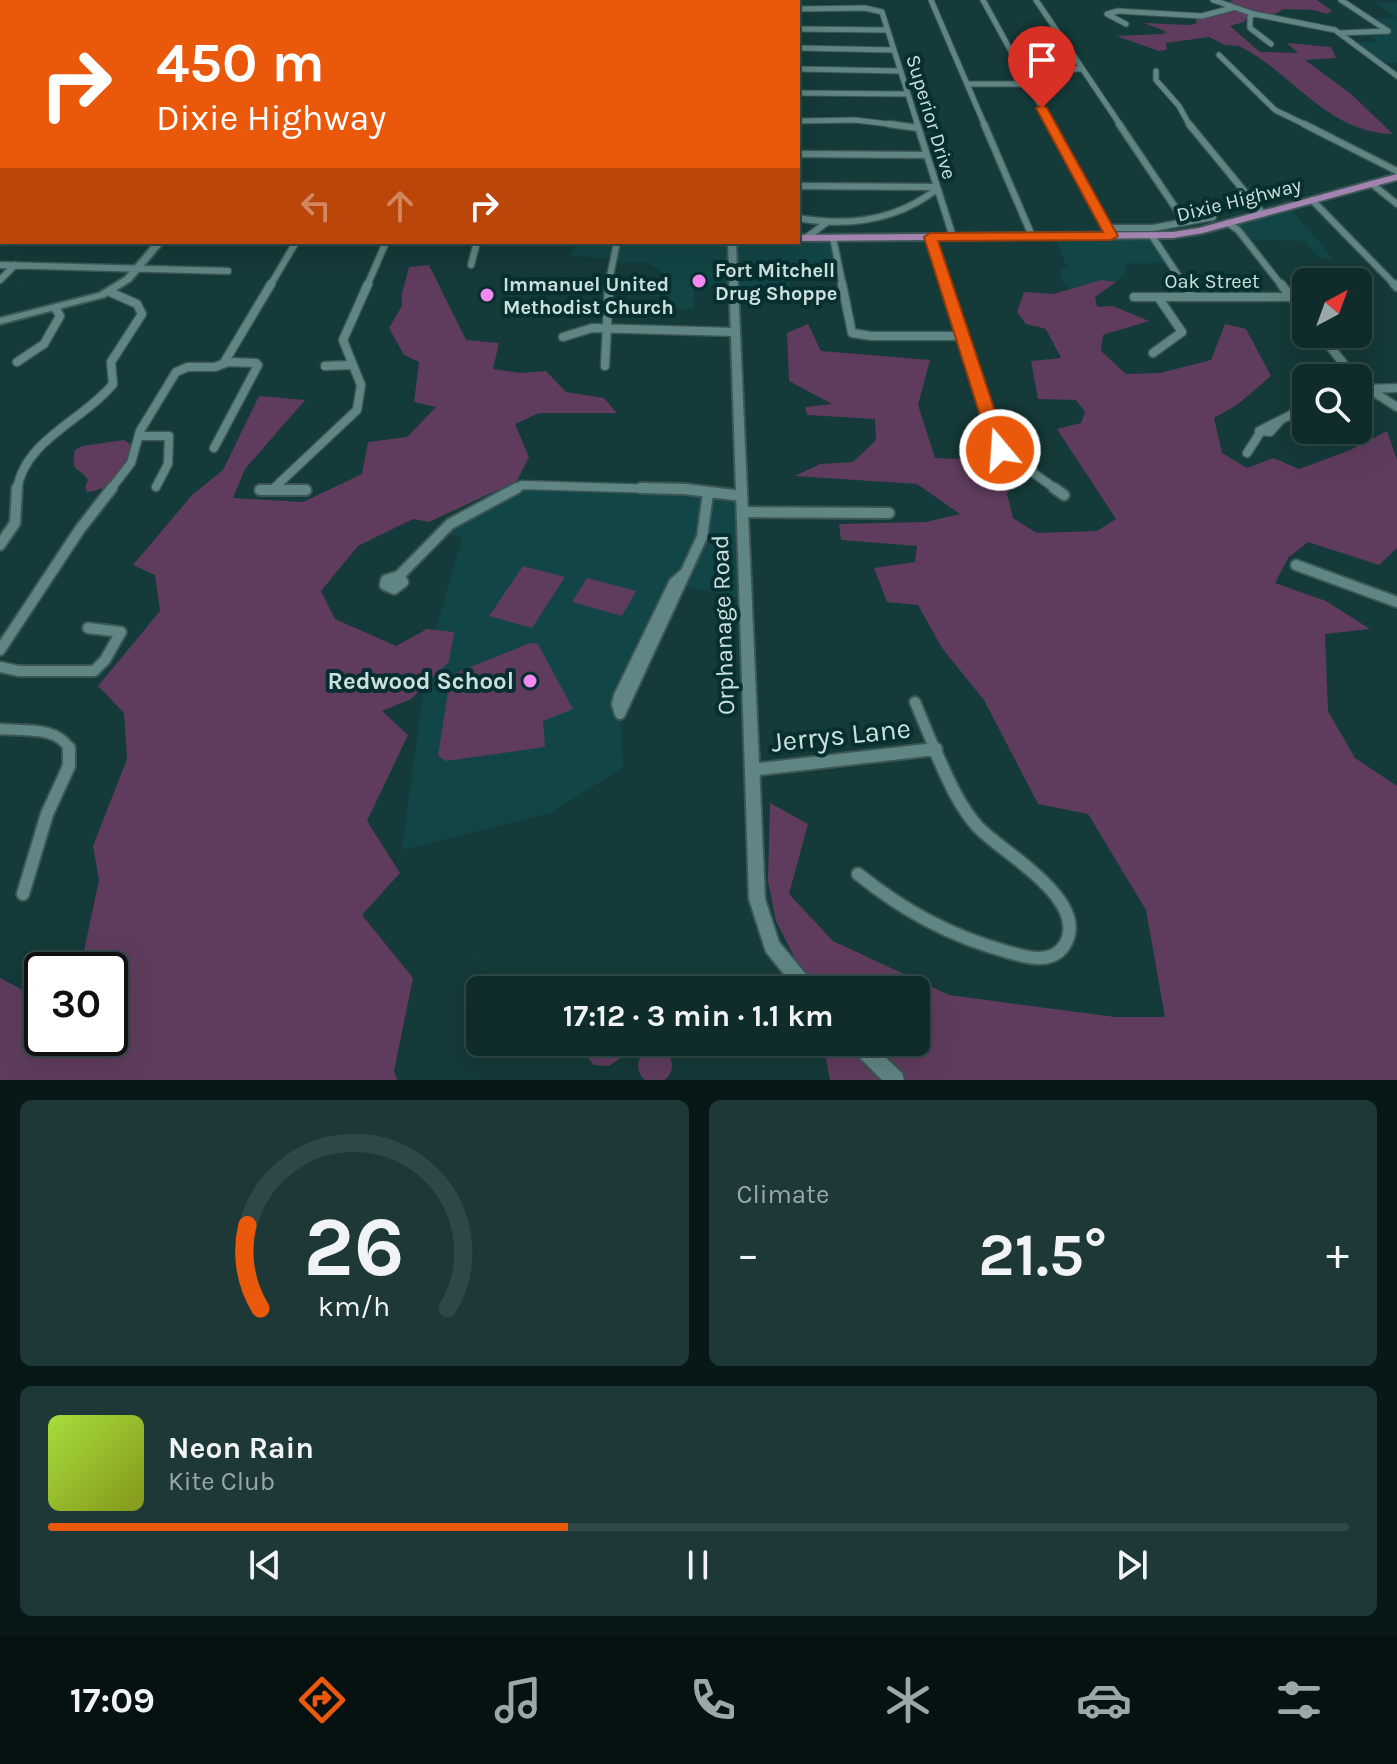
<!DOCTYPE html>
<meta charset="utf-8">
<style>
:root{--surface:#0f2c2b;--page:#1d3837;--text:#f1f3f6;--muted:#9ba7a9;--line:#2f4847;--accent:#ea580c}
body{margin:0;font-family:Karla,sans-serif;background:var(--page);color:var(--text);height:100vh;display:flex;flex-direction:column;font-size:30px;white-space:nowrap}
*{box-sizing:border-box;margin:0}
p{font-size:26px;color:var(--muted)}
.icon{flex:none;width:44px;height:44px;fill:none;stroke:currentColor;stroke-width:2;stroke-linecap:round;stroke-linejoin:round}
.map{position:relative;height:1080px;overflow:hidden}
.details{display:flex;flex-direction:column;gap:20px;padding:20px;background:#081818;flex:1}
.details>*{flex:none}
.hud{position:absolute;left:0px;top:0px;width:800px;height:244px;box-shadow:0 8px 32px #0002,0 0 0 2px var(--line);background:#ea580c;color:#fff;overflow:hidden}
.needle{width:52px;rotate:41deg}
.fabs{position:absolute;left:1292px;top:268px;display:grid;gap:16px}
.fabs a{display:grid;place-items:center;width:80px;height:80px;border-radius:12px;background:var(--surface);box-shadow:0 8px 32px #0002,0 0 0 2px var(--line);font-size:40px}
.speed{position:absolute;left:24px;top:952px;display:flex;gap:16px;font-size:40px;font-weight:700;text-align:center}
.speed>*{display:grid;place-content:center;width:104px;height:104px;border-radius:50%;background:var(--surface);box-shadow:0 8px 32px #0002,0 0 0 2px var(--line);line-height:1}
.speed .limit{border:4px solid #111;border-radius:12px;background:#fff;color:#111}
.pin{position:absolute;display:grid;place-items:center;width:68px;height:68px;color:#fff;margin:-82px -34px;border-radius:50% 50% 50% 0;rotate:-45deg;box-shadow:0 0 8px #0007}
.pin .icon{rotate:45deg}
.me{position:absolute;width:88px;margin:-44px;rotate:342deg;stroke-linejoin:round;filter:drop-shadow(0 0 6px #0008)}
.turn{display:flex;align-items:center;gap:28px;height:168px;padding:0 24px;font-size:36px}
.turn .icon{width:104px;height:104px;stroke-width:2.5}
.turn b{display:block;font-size:56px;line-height:68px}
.lanes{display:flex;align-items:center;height:76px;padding:0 24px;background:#0003;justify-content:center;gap:40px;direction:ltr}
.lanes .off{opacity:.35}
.big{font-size:60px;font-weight:700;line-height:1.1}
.details .tile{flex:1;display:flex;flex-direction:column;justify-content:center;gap:12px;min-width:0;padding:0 28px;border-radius:12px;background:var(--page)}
.details .dial{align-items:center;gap:0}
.dial svg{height:208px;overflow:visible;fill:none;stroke:var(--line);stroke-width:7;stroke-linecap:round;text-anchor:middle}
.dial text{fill:var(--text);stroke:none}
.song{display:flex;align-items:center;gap:24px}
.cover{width:96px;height:96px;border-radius:12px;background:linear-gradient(135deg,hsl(80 70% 55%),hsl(70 70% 35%))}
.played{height:8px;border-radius:4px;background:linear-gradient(90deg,var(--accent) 40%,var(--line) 40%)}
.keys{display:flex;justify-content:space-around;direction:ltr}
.heat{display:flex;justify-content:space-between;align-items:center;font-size:44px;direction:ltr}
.details .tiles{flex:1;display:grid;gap:20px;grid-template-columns:1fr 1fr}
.tile:last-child{grid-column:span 2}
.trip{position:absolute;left:466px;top:976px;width:464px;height:80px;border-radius:12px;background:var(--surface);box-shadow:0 8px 32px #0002,0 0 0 2px var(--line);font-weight:700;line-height:80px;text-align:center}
.dock{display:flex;height:128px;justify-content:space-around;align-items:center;background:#061211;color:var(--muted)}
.dock .icon{width:56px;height:56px}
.dock .selected{color:var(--accent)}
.dock b{font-size:36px;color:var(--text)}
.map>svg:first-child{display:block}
.built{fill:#124545}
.green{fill:#5f3c5d}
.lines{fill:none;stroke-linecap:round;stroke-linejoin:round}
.street-far4-casing{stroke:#3b5655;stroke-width:7}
.street-far3-casing{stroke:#3b5655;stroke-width:9}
.street-far2-casing{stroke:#3b5655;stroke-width:11}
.street-far1-casing{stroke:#3b5655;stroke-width:14}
.street-casing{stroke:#3b5655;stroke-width:16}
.secondary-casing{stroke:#3b5655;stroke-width:4}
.primary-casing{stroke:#3b5655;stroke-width:4}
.street-far4{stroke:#5f8584;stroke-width:5}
.street-far3{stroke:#5f8584;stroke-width:6}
.street-far2{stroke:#5f8584;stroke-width:8}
.street-far1{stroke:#5f8584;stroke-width:10}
.street{stroke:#5f8584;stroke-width:12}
.secondary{fill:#5f8584;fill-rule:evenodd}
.primary{fill:#a384b0;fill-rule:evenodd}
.route{fill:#ea580c;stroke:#983908;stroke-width:2}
.poi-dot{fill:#f489f0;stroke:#072f2f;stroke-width:3}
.labels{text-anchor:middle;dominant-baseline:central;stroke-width:8;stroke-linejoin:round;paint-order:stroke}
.far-street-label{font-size:20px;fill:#cce0df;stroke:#072f2f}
.far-poi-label{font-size:20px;font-weight:bold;fill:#cce0df;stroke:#072f2f;text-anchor:start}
.street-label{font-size:24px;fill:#cce0df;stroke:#072f2f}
.poi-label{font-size:24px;font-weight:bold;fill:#cce0df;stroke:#072f2f;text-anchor:end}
.near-street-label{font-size:28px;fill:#cce0df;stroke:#072f2f}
</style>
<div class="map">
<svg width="1397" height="1080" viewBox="0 0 1397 1080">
<rect width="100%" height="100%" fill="#143a39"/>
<path class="built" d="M 1376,3 L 1397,3 L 1397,63 L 1381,64 L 1352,42 L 1378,42 L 1366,32 L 1386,31 L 1370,19 L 1397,18 Z
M 1289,207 L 1334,259 L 1320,259 L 1304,241 L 1246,240 L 1228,223 Z
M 1054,236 L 1152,236 L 1170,263 L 1125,264 L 1127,271 L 1116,282 L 1101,280 L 1070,289 L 1061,280 L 1061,269 L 1068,269 Z
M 798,238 L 833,238 L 838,264 L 788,264 L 790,288 L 694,285 L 694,309 L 665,310 L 666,275 L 647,263 L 611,263 L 610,258 L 571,256 L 576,242 L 798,242 Z
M 522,485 L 742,496 L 746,600 L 682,585 L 620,714 L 623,768 L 550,813 L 402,850 L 428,657 L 462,538 L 440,532 Z"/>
<path class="green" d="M 1233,0 L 1317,0 L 1332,11 L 1327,14 L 1313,10 L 1283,9 C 1269,23 1243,9 1227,3 Z
M 1232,9 L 1249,14 L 1244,22 L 1230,26 L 1260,52 L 1298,53 L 1287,43 L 1331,47 L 1336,58 L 1305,60 L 1351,94 L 1393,134 C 1327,133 1291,71 1239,46 L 1225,45 L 1209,37 L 1166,43 L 1167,50 L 1159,51 L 1116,36 L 1163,34 L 1167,32 L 1144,23 L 1189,25 L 1197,23 L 1195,18 Z
M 429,265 L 466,340 L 499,343 L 493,369 L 521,373 L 546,371 L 566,392 L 604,398 L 617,413 L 539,413 L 515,424 L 529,457 L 517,481 L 429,522 L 413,519 L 358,546 L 321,591 L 335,619 L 396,646 L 427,629 L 454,632 L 449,662 L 411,699 L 382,711 L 408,735 L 367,821 L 400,873 L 362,915 L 413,978 L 394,1071 L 397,1080 L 0,1080 L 0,978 L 27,992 L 42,991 L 42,1038 L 110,1038 L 110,970 L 80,970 L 99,880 L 93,846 L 127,759 L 124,713 L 98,686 L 160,611 L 155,575 L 133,565 L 192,495 L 223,470 L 259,396 L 305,400 L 245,469 L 233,498 L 303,502 L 362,474 L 368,442 L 407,437 L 436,407 L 414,402 L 419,362 L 404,355 L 389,328 L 402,306 L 402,293 L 409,267 Z
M 1101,280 L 1116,282 L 1095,297 L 1097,307 L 1113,306 L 1149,321 L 1103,335 L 1101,351 L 1126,374 L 1160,373 L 1211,360 L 1225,324 L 1246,329 L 1271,376 L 1237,405 L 1214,418 L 1222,453 L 1247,468 L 1274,458 L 1299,469 L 1350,450 L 1387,431 L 1397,460 L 1397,548 L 1379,565 L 1308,542 L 1288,558 L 1275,583 L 1326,601 L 1370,629 L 1325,634 L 1328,711 L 1355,758 L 1397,786 L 1397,1080 L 830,1080 L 823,1042 L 916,1042 L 916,990 L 811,990 L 776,921 L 768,881 L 770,803 L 808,824 L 789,894 L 833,941 L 949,995 L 1115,1017 L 1165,1017 L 1146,910 L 1088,814 L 1038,804 L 984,700 L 942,648 L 918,605 L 887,602 L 874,568 L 915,562 L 917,546 L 841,540 L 839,524 L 926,522 L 960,514 L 917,484 L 795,476 L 820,464 L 853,462 L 876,440 L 875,419 L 807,415 L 805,407 L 832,404 L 789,381 L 787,333 L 808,324 L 821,351 L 930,360 L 918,405 L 935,458 L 992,460 L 1015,477 L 1007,494 L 1013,518 L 1037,533 L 1097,531 L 1116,519 L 1057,429 L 1081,423 L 1085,412 L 1076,400 L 1038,399 L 1031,361 L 1061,358 L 1046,329 L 1026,324 L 1017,312 L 1024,292 L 1053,294 Z
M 124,440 L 132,445 C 124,466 112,491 87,492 L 85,487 L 88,480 C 79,465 70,475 75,450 L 82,446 Z
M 523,566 L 565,577 L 532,628 L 489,616 Z
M 587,578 L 636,591 L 622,616 L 572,602 Z
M 530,643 L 538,644 L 573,709 L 543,721 L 545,747 L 446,761 L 438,756 L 448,692 L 441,679 Z
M 593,1042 L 622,1049 L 622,1057 L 609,1066 L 594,1065 L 586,1055 Z
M638 1066a17 17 0 1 1 34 0a17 17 0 1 1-34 0Z"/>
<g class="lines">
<defs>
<path id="street-far4" d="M 65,0 L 78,2
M 931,0 L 985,126
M 983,0 L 1052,126
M 1036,0 L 1121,126
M 1213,0 L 1254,14 L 1335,30 L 1397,76
M 1341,0 L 1388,31
M 91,2 L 96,0
M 167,2 L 170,0
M 798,9 L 865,8 L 882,12 L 918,126
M 1254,14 L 1250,17 L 1250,28 L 1271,44
M 1126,24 L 1107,14 L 1118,11 L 1202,16 L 1232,8
M 798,29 L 887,30
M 1340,33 L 1388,31
M 798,48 L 893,50
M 1219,55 L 1275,110 L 1308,126
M 798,69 L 900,71
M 1021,69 L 1082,69
M 1156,71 L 1156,80 L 1179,106 L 1190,126
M 967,84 L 1028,84
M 798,93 L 908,94
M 798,121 L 855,120 L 905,126"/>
<path id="street-far3" d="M 889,124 L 918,128
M 917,124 L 953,237
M 984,124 L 1032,236
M 1050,124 L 1111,236
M 1119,124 L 1185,222
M 1189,124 L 1263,214
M 1304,124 L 1397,171
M 798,154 L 927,155
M 1372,184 L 1397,204
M 798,186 L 936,187
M 1312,200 L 1396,286
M 798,218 C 848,227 896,221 937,189
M 1228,223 L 1238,230 L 1282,286
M 1107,228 L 1153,228 L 1213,217
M 1152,236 L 1185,286
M 807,237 L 826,223
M 930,237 L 946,286
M 833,238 L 843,286
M 0,265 L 228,271
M 471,265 L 477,242
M 0,280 L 15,265
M 270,286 L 296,242
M 367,286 L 386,242
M 608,286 L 617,242"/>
<path id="street-far2" d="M 842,284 L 852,333 L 871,336 L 962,336
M 946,284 L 1003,458 L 1035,474 L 1057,490
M 1184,284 L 1192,297
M 1281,284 L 1306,316
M 1394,284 L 1397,287
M 1134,297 L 1291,297
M 1320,334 L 1355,378
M 563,337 L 592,328 L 734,332
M 1153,353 L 1182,332 L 1158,297
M 17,362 L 44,344 L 60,316 L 56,309
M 228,362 L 225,361 L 271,284
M 325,366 L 352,365
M 605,366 L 609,284
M 1358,382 L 1397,407
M 1365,389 L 1397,388
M 1279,422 L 1270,432 L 1259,431 L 1306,407
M 139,436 L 169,436 L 168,464 L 156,487
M 1247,453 L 1260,433
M 273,489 L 357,410 L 361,385 L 343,340 L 368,284
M 17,490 C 24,440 84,420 113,384 L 111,362 L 142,314 L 137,304 L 110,292
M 110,490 L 131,463 L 140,431 L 176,372 L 188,367 L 215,367 L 228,362 L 256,363 L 258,365 L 214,448
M 513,490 L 522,485 L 693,490"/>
<path id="street-far1" d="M 641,488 L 685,489 L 742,496
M 1054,488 L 1064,495
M 260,490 L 306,490
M 742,512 L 889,513
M 0,545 L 15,523 L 17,488
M 1296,565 L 1397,602
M 399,576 L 403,582 L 394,589 L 385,585 L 386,580 Z
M 399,576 L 450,524 L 517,488
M 0,650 L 80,529 L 112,488
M 0,667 L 19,671 L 94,671 L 105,660 L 121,632 L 88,628
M 915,702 L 935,750
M 620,714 L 702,537 L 708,493
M 620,714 L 617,704 L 619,696 L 674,583 L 684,574
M 0,729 C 24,731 58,726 70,750
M 930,750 L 936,749"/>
<path id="street" d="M 751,770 L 936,749
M 858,874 C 904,911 950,936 1008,952 C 1025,957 1051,965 1064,946 C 1093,901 1001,852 978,827 C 958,805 946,775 934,748
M 23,894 L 47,814 L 69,766 L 69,748"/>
<path id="secondary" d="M 655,0 L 662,0 L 664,2 L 657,2 Z
M 155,242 L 164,242 L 131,281 L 105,297 L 0,324 L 0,318 L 99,293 L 125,277 Z
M 728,242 L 736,242 L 765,899 L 779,942 L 814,984 L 817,990 L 797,990 L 766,952 L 749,899 Z
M 847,1042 L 869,1042 L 902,1073 L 904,1080 L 882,1080 L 850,1048 Z"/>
<path id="primary" d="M 1397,174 L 1397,180 L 1203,233 L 1173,238 L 798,241 L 798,235 L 1173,232 L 1199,228 Z
M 0,182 L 2,183 L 2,189 L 0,188 Z"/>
</defs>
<use href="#street-far4" class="street-far4-casing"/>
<use href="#street-far3" class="street-far3-casing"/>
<use href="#street-far2" class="street-far2-casing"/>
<use href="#street-far1" class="street-far1-casing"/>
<use href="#street" class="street-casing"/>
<use href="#secondary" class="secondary-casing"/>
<use href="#primary" class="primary-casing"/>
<use href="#street-far4" class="street-far4"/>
<use href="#street-far3" class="street-far3"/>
<use href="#street-far2" class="street-far2"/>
<use href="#street-far1" class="street-far1"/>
<use href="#street" class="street"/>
<use href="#secondary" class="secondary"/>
<use href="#primary" class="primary"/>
</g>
<path class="route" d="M 1042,105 L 1047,108 L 1118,236 L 1111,240 L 938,241 L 1008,450 L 1000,455 L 991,450 L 924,237 L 930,233 L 1103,232 L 1036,108 Z"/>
<g class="poi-dot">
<circle cx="699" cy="281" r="8"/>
<circle cx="487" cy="295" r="8"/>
<circle cx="530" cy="681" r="8"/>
</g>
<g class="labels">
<g class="far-street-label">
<text transform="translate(931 117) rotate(73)">Superior Drive</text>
<text transform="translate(1239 200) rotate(-14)">Dixie Highway</text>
<text x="1212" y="281">Oak Street</text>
</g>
<g class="far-poi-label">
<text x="715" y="270">Fort Mitchell<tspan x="715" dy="23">Drug Shoppe</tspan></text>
<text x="503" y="284">Immanuel United<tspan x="503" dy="23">Methodist Church</tspan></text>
</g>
<g class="street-label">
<text transform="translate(723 625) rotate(-92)">Orphanage Road</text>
</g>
<g class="poi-label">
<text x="514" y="681">Redwood School</text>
</g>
<g class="near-street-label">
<text transform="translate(841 735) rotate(-6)">Jerrys Lane</text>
</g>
</g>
</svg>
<div class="fabs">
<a><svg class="needle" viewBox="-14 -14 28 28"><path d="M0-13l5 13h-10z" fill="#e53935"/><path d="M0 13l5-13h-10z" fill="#9ba7a9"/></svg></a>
<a><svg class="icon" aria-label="search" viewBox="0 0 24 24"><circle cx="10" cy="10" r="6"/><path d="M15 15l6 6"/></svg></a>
</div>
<div class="speed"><div class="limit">30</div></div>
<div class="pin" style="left:1042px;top:108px;background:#d93025"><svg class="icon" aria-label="arrive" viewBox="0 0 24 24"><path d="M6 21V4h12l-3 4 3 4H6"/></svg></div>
<svg class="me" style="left:1000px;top:450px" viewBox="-20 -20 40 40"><circle r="17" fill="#ea580c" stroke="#fff" stroke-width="3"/><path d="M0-11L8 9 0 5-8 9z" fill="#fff"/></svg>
<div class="trip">17:12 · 3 min · 1.1 km</div>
<div class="hud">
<div class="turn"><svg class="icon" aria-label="right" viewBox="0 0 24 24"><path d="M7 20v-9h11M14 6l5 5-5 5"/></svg><div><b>450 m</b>Dixie Highway</div></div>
<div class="lanes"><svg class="icon off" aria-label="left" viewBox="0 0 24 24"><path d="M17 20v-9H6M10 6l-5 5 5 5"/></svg><svg class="icon off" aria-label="ahead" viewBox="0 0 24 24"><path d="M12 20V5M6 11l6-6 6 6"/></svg><svg class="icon" aria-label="right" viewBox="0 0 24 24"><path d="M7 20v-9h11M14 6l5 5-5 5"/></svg></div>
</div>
</div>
<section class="details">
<div class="tiles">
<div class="tile dial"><svg viewBox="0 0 100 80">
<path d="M14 69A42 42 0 1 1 86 69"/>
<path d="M14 69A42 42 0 0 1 9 37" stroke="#ea580c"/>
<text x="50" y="56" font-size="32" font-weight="700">26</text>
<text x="50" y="72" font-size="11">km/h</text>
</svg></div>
<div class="tile"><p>Climate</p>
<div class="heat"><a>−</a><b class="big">21.5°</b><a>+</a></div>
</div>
<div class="tile">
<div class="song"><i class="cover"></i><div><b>Neon Rain</b><p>Kite Club</p></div></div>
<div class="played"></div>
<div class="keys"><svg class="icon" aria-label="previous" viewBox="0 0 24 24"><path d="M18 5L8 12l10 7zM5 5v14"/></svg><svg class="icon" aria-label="pause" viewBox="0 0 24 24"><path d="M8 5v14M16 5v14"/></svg><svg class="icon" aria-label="next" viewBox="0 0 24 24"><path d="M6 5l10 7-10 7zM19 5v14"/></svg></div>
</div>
</div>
</section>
<nav class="dock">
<b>17:09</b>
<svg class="icon selected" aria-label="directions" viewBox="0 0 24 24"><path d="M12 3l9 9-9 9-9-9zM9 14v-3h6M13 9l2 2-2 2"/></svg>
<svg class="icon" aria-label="music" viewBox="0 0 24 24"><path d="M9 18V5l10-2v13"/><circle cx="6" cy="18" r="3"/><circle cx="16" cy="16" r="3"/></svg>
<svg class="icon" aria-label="phone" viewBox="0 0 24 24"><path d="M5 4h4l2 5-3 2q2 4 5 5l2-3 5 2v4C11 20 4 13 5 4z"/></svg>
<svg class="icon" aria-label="climate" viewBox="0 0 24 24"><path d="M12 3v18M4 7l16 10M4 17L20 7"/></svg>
<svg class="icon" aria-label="car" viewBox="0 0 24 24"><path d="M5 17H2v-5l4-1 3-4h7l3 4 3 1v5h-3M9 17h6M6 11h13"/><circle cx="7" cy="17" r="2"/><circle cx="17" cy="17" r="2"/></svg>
<svg class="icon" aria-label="filters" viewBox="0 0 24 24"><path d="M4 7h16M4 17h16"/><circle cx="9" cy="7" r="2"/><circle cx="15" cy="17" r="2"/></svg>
</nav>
